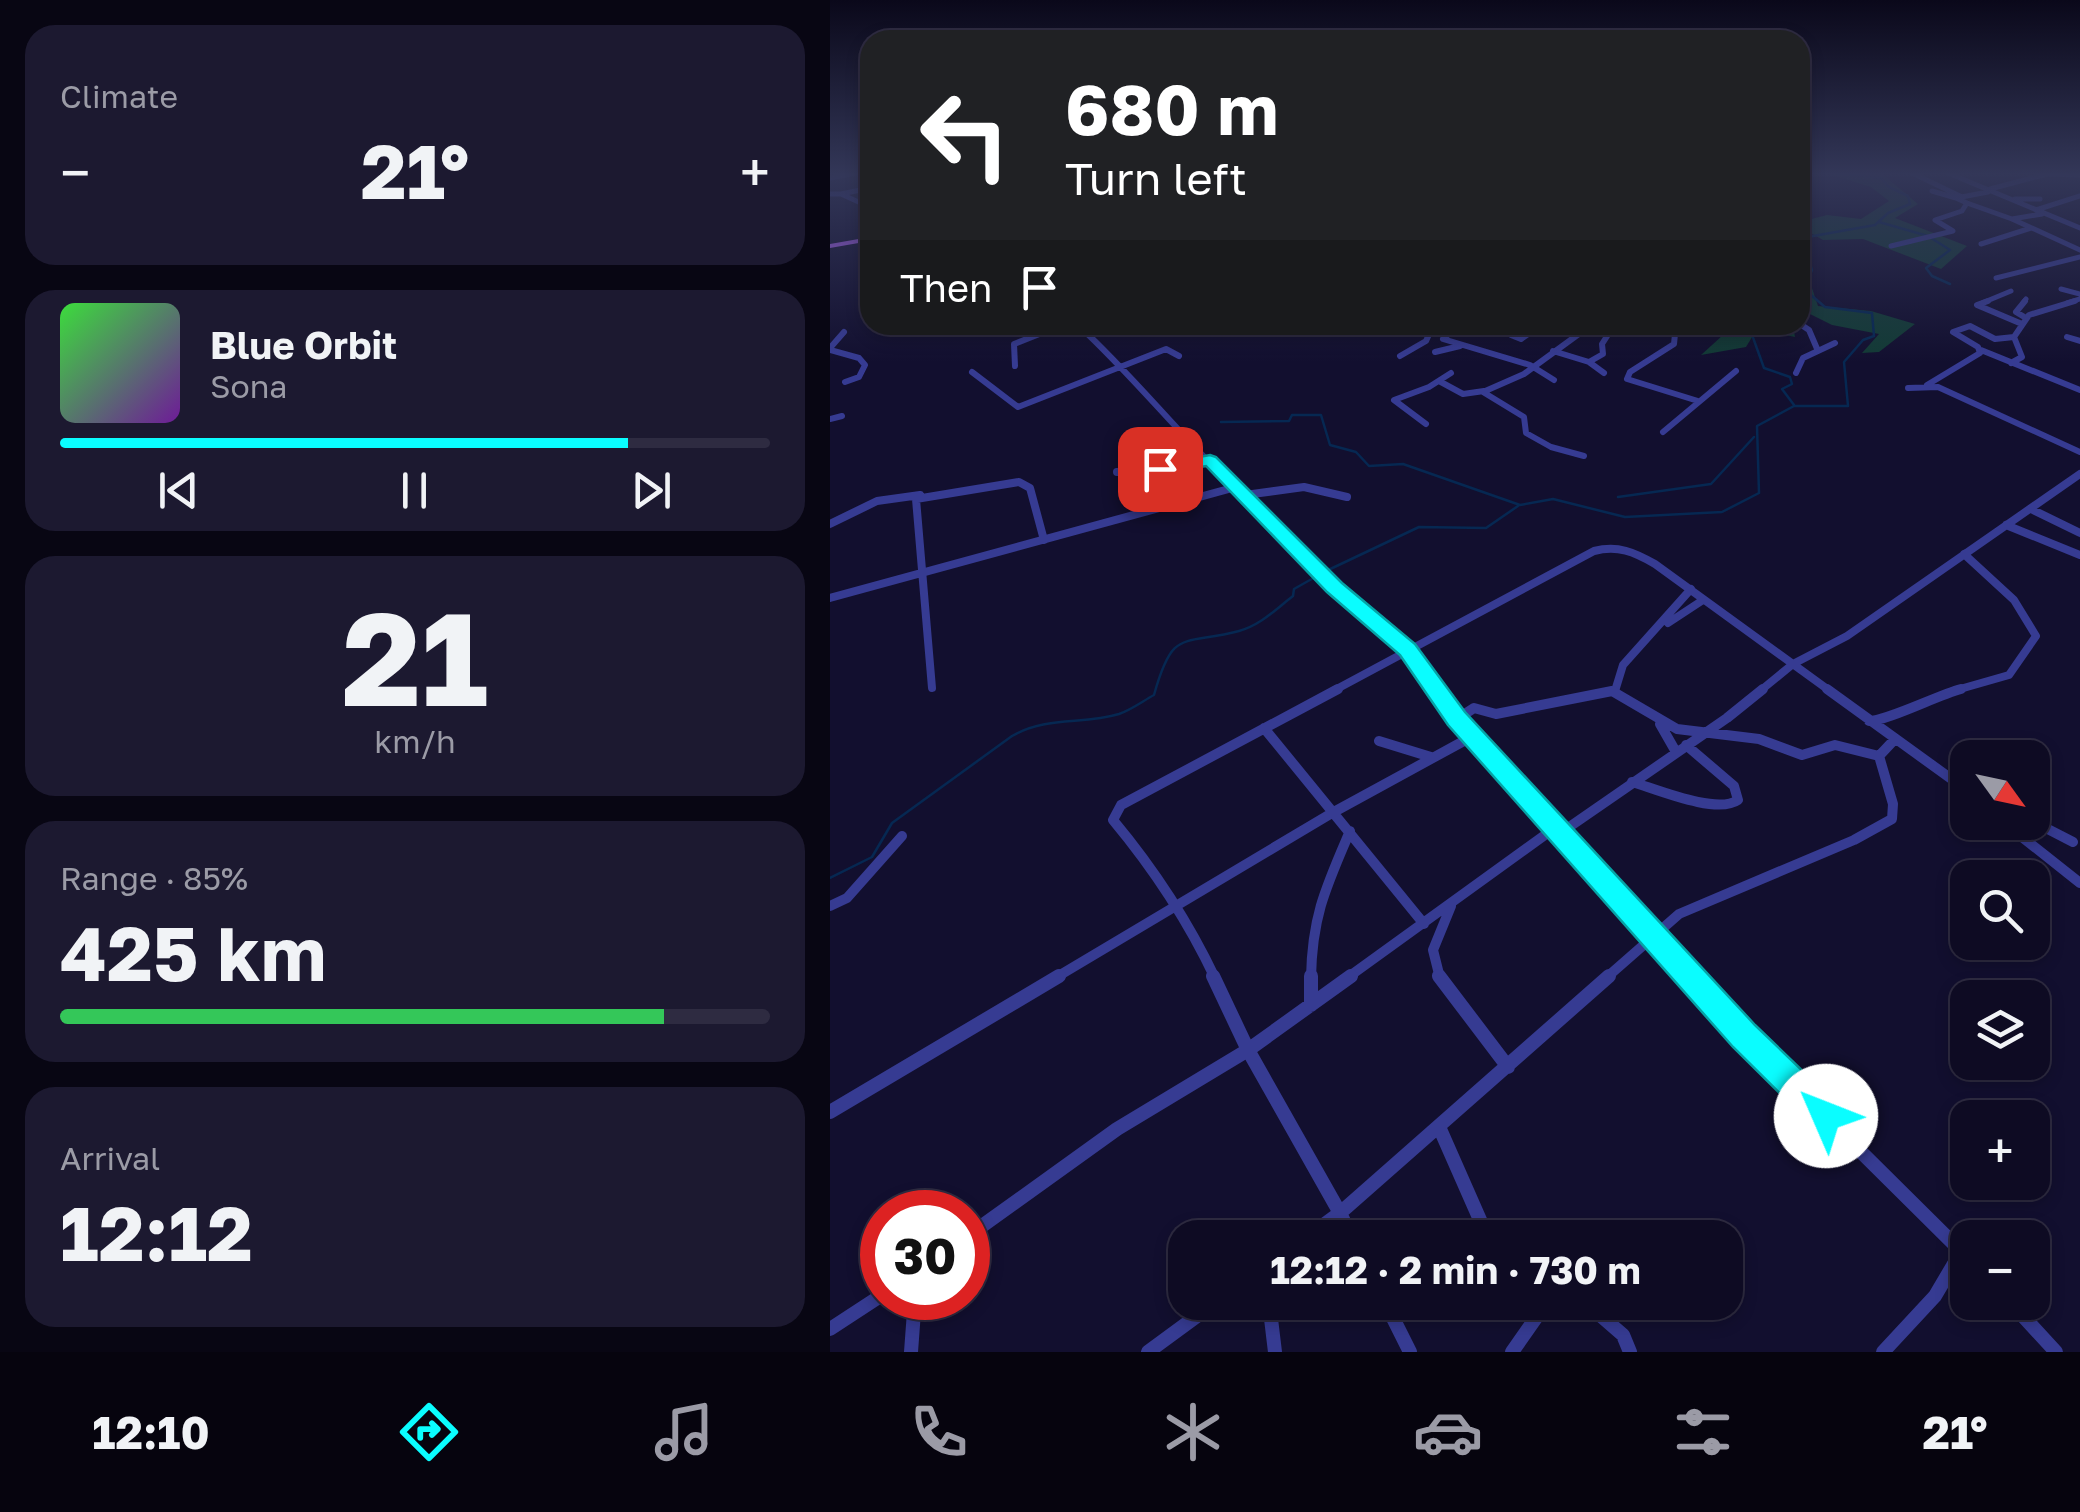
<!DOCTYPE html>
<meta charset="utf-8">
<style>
:root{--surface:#0e0b23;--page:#1c1930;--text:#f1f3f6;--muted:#9b9ba6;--line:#2e2b41;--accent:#0afdff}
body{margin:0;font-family:"Golos Text",sans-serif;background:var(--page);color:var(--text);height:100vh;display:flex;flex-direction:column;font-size:38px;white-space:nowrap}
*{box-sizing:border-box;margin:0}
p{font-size:32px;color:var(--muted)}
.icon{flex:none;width:55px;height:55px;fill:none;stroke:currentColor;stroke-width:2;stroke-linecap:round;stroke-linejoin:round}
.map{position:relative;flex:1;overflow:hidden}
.side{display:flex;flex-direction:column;gap:25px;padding:25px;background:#080613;width:830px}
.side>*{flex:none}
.guide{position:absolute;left:30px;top:30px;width:950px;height:305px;border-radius:30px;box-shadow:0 5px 15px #0003,0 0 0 2px var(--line);background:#202124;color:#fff;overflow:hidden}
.needle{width:65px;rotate:123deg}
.fabs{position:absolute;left:1120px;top:740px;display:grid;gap:20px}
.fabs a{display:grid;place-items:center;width:100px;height:100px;border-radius:20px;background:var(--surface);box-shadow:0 5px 15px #0003,0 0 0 2px var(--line);font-size:50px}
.speed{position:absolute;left:30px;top:1190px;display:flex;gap:20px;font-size:50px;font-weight:700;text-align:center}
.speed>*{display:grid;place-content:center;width:130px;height:130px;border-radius:50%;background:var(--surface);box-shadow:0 5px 15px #0003,0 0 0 2px var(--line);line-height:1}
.speed .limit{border:15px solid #d22;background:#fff;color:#111}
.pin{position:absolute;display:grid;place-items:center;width:85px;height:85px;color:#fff;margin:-42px;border-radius:20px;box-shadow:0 5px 15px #0006}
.me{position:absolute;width:110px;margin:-55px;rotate:314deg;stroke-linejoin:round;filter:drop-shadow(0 0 8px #0008)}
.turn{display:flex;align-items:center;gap:35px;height:210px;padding:0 40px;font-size:45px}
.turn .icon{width:130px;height:130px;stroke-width:2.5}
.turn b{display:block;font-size:70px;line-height:85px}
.then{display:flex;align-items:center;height:95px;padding:0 40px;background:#0003;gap:20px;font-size:38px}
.big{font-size:75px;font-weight:700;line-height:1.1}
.side .card{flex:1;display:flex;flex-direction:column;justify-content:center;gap:15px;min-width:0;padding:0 35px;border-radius:30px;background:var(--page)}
.side .dial{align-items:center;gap:0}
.dial b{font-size:130px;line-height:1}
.song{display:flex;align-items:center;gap:30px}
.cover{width:120px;height:120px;border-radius:15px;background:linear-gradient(135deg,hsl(120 70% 55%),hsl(280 70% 35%))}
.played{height:10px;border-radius:5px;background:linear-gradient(90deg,var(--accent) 80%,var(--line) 80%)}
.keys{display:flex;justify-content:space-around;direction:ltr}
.heat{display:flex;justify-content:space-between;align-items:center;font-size:55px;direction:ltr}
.charge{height:15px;border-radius:8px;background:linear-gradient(90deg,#34c759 85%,var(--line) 0)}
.trip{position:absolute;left:338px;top:1220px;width:575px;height:100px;border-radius:30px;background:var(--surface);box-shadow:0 5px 15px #0003,0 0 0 2px var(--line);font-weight:700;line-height:100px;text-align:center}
.tabs{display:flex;height:160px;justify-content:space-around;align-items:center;background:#06040e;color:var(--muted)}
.tabs .icon{width:70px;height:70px}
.tabs .selected{color:var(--accent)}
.tabs b{font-size:45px;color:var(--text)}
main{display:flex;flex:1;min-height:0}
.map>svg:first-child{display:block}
.green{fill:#123a35}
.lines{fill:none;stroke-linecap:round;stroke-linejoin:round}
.stream{stroke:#062852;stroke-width:2.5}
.minor-far4{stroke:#363b92;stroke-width:5}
.minor-far3{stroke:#363b92;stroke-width:6}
.minor-far2{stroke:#363b92;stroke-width:8}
.minor-far1{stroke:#363b92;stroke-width:10}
.minor{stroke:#363b92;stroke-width:14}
.primary{fill:#b765ff;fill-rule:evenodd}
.route{fill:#0afdff;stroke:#06a4a6;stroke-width:2.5}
</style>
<main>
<section class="side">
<div class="card"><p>Climate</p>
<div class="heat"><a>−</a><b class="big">21°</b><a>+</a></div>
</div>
<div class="card">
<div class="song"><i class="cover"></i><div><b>Blue Orbit</b><p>Sona</p></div></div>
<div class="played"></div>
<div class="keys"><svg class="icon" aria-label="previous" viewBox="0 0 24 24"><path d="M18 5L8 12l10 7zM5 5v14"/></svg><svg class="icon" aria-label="pause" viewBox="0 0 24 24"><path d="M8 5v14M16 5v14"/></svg><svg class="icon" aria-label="next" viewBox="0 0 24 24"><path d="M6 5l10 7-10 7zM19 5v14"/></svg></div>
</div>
<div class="card dial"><b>21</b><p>km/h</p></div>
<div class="card"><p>Range · 85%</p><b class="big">425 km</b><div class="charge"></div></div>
<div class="card"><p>Arrival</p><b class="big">12:12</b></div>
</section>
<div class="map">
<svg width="1250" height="1352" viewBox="0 0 1250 1352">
<rect width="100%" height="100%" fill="#120f2f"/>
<path class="green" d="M 996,173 L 1051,173 L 1088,204 L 1065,218 L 1137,246 L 1111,269 L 1033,239 L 993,240 L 970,227 L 970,222 L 997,215 L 1031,219 L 1059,201 L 1041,187 Z
M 970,252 L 988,306 L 1041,311 L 1085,324 L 1049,352 L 1032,353 L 1049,334 L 1002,325 L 970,309 Z
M 904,325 L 963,325 L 965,337 L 927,329 L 916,347 L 871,355 Z"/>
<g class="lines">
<path class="stream" d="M 1049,222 L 1098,236 L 1120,250 L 1096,268 L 1102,276 L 1120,284
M 914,325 L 921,332 L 934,368 L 960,377 L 962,384 L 952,389 L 964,405
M 391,422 L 459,421 L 462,415 L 491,415 L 500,445 L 526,452 L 539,466 L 573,464 L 690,505 L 723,499 L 795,517 L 892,512 L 929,493 L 927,426 L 964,406 L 1018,406 L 1014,362 L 1033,340 L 1044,336 L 1042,313 L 995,307 L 974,289 L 982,270 L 972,238 L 1045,225 L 1058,213 L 1080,204 L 1078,196 L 1059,187 L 1051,178 L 1007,173
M 788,497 L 881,484 L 924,437
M 494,572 L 589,527 L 656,528 L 688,506
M 0,878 L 42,857 L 62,823 L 182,736 C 217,716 252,725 289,714 C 301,710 313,701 324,695 C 343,627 352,646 409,631 C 431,625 446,609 463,596 L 464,589 L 487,576"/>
<path class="minor-far4" d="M 1082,173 L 1132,197
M 1118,173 L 1250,228
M 0,178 L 26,173
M 1160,189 L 1217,174 L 1250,175
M 1102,191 L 1126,198
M 0,194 L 11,194 L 33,204
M 11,194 L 40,188
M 1185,199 L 1210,199
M 1137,203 L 1182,219
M 1206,210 L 1250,196
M 1212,214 L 1182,219 L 1250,250
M 34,243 L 33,255 L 40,271
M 1151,244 L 1201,228
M 1061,246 L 1123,231 L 1105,220 L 1132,211 L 1137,203 L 1126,198 L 1158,192
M 1166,278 L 1250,257
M 1231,289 L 1250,294
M 39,303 L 40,291
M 1152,303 L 1181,291
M 1193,303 L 1196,299
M 1237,303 L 1250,299"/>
<path class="minor-far3" d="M 1158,301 L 1147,305 L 1192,324
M 1195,301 L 1186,312 L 1196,318
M 39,308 L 39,301
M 970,324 L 979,330 L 988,351
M 248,325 C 298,371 340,423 388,471
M 588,325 C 607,341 647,332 668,325
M 629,325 L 613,339 L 700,365 L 724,380
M 682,325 L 698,334
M 762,325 L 757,328 L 796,334
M 819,325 L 845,334 L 844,344 L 800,372 L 797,379 L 868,401
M 681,335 L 691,339 L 698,334
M 1237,337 L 1250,341
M 0,348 L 14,332
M 0,350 L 29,358 L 35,365 L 29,377 L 15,382
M 1151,350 L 1250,390
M 723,351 L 759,362 L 774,373
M 605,352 L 630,346
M 570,356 L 596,341 L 600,332
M 759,362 L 773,354 L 772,344 L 781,330
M 1181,363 L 1192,357 L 1184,337 L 1199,315 L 1245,301
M 185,366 L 184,344 L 232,325
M 142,372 L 188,407 L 336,349 L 349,356
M 966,373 L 973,358 L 1005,343
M 609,381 L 633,394 L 654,391
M 1097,385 L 1150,353 L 1148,347 L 1123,332 L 1140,326 L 1165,339 L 1184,337
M 1078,388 L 1108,387 L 1250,452
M 0,419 L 12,416
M 596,424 L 564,400 L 599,387 L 621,373
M 833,432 L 906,371
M 754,456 L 721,447 L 696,433 L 694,417 L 653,392 L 694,374 L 757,328
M 321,471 L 380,460"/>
<path class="minor-far2" d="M 385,469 L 485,568 L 578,650 L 607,691
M 287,472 L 334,469
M 415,495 L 474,487 L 517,497
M 86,499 L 102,688
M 1201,509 L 1250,533
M 0,524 L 47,501 L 90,495 L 86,499 L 189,482 L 200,488 L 214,540
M 1176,525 L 1250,555
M 0,598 L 406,487
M 838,623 L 873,600
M 503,691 L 764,551 C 788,545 804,552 825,564 L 1000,691
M 785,691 L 793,665 L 861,589
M 930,691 L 963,664 L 1017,636 L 1250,474
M 1123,691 L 1179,675 L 1206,636 L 1184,600 L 1134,554"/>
<path class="minor-far1" d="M 605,689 L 627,719 L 862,978
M 997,689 L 1138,791
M 627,719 L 644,708 L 666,714 L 782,691 L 847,729 L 929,739 L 972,755 L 1005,745 L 1049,756 L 1065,739
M 1039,721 C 1057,721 1108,695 1131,689
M 830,724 L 846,752
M 434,728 L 594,924
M 549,741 L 601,757
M 802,782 C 826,789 887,815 908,800 L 904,786 L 856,745
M 1202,821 L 1243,842
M 1173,822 L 1250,883
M 732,832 L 897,718 L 933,689
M 0,906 L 17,898 L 72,836
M 225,978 L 502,813 L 643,736
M 385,978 C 358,921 323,868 283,820 L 291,805 L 508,689
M 481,978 C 482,916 496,887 520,831
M 517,978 L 726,827
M 610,978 L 603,950 L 621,906
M 776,978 L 849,914 L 1024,840 L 1062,819 L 1063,804 L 1049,756"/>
<path class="minor" d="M 383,976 L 418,1050 L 510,1213 L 476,1238
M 609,976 L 678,1067
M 859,976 L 914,1036 L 1138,1258
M 481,1005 L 481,976
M 0,1112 L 229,976
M 610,1129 L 658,1238
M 138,1236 L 287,1129 L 418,1050 L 521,976
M 522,1238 L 510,1213 L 779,976
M 439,1302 L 445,1352
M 555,1302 L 580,1352
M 755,1302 L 793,1335 L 800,1352
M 1180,1302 L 1226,1352
M 0,1329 L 52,1295
M 81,1352 L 85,1298
M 318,1352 L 386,1302
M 682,1352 L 717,1302
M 1053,1352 L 1105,1296 L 1131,1252"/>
<path class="primary" d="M 40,237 L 40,241 L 0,248 L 0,244 Z"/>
</g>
<linearGradient id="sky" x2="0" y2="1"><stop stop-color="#0a081a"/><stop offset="0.48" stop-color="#333758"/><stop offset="1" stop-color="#333758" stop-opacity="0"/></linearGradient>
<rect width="1250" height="362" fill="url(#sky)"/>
<path class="route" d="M 380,455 L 386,457 L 512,583 L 585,644 L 635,712 L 925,1025 L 1008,1105 L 1013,1116 L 1008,1128 L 996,1133 L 985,1128 L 903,1047 L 618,725 L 570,655 L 497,592 L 376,466 L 330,474 L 321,469 L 330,464 Z"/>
</svg>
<div class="fabs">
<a><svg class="needle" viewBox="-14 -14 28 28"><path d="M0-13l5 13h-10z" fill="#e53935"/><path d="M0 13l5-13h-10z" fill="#9b9ba6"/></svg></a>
<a><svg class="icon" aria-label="search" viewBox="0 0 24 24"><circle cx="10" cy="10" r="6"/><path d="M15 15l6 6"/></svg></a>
<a><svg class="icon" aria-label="layers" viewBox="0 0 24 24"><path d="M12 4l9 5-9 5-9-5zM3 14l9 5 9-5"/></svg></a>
<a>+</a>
<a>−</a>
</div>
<div class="speed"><div class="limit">30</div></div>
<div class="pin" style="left:330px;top:469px;background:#d93025"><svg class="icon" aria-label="arrive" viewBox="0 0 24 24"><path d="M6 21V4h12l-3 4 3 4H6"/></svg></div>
<svg class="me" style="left:996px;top:1116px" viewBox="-20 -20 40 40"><circle r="19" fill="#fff"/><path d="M0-13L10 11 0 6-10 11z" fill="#0afdff"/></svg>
<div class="trip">12:12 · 2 min · 730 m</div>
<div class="guide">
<div class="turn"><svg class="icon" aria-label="left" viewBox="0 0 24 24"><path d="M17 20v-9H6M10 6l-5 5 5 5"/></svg><div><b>680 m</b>Turn left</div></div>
<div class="then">Then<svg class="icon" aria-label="arrive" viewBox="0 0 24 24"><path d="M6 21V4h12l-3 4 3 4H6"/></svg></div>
</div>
</div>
</main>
<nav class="tabs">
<b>12:10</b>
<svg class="icon selected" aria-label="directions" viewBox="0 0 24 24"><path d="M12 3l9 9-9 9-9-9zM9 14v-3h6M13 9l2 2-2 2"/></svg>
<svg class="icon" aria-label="music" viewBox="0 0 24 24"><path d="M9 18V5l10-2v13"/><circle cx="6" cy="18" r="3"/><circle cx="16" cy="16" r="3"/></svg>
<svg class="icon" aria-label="phone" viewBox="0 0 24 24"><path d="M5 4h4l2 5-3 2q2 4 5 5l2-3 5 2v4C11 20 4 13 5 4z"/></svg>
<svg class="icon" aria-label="climate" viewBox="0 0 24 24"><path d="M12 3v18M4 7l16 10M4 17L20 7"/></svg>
<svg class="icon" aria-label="car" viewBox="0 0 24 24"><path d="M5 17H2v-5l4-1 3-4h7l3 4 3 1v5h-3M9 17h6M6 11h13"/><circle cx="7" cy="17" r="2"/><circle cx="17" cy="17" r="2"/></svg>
<svg class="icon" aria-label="filters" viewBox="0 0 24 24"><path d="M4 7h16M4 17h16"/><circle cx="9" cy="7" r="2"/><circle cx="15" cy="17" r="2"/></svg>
<b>21°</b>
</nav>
